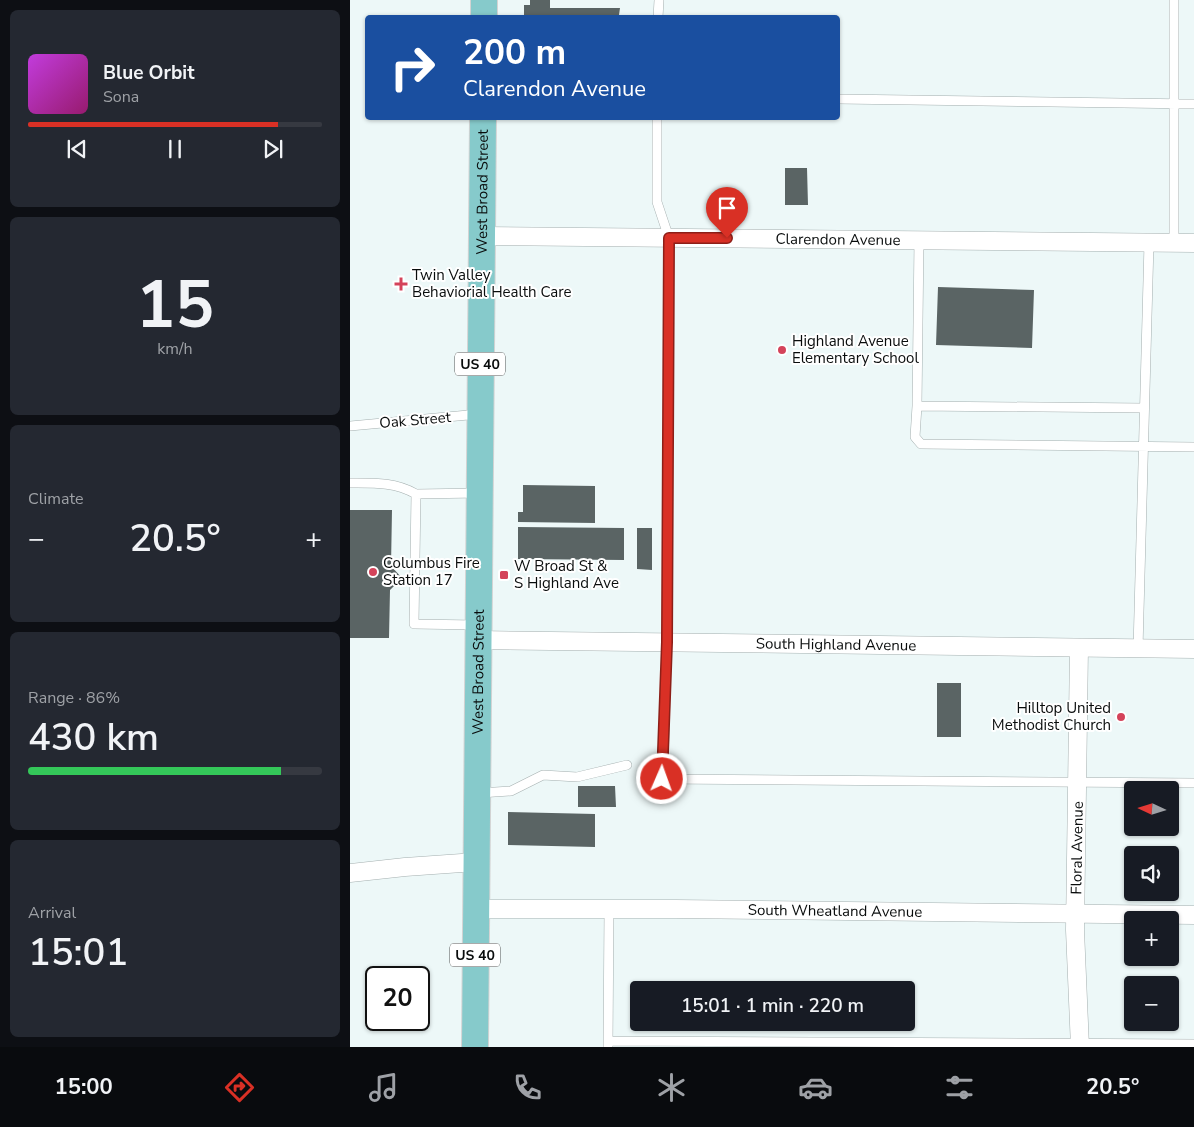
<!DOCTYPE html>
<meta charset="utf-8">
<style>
:root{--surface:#171b24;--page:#242831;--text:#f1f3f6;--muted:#9ea1a6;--line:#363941;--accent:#d93025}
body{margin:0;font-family:"Nunito Sans",sans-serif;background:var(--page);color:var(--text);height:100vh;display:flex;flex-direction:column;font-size:19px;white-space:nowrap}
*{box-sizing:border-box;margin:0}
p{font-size:16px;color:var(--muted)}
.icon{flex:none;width:28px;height:28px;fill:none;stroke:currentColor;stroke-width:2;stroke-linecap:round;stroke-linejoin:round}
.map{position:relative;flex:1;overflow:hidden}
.drawer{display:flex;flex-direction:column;gap:10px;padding:10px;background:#0d0f14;width:350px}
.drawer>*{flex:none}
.banner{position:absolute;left:15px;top:15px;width:475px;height:105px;border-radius:5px;box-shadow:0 1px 4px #0004;background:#1a4fa0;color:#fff;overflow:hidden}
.needle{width:32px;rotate:274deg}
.controls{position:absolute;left:774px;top:781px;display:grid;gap:10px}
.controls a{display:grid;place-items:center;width:55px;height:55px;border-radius:5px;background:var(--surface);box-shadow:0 1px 4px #0004;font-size:25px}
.speed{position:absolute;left:15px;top:966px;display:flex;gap:10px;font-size:25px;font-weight:700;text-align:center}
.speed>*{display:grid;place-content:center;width:65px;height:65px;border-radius:50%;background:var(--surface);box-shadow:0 1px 4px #0004;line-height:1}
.speed .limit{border:2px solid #111;border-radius:8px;background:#fff;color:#111}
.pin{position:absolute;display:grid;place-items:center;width:42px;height:42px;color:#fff;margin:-51px -21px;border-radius:50% 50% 50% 0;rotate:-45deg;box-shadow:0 0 5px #0007}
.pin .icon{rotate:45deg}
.me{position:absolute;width:55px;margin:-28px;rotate:2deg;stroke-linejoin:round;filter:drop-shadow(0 0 4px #0008)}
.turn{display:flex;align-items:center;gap:18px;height:105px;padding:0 15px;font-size:22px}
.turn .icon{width:65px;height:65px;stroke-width:2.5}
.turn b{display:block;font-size:35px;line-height:42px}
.big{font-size:38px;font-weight:600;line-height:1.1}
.drawer .tile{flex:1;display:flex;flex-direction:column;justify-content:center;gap:8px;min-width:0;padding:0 18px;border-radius:8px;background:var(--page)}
.drawer .dial{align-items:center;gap:0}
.dial b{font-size:65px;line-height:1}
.song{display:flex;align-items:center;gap:15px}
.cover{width:60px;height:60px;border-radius:8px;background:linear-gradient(135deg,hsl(290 70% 55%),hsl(320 70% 35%))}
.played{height:5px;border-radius:2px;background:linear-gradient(90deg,var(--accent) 85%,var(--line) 85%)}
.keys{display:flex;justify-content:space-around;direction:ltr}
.heat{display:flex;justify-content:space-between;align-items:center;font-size:28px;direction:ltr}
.charge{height:8px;border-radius:4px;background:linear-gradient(90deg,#34c759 86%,var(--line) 0)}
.trip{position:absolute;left:280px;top:981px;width:285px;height:50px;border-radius:5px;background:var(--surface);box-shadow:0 1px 4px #0004;font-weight:600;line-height:50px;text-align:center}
.tabs{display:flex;height:80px;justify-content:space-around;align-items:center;background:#090b0e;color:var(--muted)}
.tabs .icon{width:35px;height:35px}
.tabs .current{color:var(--accent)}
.tabs b{font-size:22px;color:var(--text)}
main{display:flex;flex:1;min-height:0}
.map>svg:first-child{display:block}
.building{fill:#5a6464}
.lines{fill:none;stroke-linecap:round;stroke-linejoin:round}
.service-casing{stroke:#a4afaf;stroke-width:10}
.minor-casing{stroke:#a4afaf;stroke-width:19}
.primary-casing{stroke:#d3d3d3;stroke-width:28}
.service{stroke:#fff;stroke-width:9}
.minor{stroke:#fff;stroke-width:18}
.primary{stroke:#86cacb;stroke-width:26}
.route-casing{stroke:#8d1f18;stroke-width:12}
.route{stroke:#d93025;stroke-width:9}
.poi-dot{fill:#d4435a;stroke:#fff;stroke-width:2}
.labels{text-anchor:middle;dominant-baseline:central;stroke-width:4;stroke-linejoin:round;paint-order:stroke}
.shield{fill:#fff;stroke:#535555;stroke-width:1}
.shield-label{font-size:14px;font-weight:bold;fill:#090c0c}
.street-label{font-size:15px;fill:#090c0c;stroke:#fff}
.poi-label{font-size:15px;fill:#090c0c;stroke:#fff;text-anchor:start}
</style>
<main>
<section class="drawer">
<div class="tile">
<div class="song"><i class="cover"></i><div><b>Blue Orbit</b><p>Sona</p></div></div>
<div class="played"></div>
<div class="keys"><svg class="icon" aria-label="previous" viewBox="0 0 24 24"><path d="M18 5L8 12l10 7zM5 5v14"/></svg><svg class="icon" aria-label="pause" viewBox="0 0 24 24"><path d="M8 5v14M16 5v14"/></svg><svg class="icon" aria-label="next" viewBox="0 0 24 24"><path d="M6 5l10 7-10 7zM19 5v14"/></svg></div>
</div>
<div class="tile dial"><b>15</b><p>km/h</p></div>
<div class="tile"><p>Climate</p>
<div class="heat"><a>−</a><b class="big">20.5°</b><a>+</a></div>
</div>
<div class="tile"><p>Range · 86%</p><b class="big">430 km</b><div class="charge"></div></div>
<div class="tile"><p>Arrival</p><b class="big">15:01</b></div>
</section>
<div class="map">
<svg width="844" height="1047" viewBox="0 0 844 1047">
<rect width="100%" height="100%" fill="#edf8f8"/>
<path class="building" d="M 180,0 L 200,0 L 200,8 L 270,8 L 269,15 L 281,15 L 281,18 L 174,18 L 174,5 L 180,5 Z
M 435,168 L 457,168 L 458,205 L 435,205 Z
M 588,287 L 684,290 L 682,348 L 586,345 Z
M 173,485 L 245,486 L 245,523 L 168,522 L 168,512 L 173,512 Z
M 0,510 L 42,510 L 41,566 L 52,578 L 40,590 L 39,638 L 0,638 Z
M 168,527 L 274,528 L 274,560 L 168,559 Z
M 287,528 L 302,528 L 302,570 L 287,569 Z
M 587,683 L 611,683 L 611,737 L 587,737 Z
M 228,786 L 265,786 L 266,807 L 228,807 Z
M 158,812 L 245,814 L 245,847 L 158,845 Z"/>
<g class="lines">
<defs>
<path id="service" d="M 308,18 L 309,0
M 488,99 L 844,104
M 307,118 L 307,202 L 319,238 L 317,642 L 313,779 L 844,783
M 569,240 L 567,406 L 794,408
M 824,243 L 824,0
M 567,406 L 565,437 L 571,444 L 844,447
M 0,426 L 129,414
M 0,483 C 24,483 45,482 66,494
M 126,625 L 64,624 L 66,494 L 129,493
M 788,649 L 799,243
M 130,793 L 161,791 L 193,775 L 227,777 L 277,765
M 258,1041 L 844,1044
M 258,1047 L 259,909"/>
<g id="minor">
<path id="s1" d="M 132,236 L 844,243"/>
<path id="s2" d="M 128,640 L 844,649"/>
<path d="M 729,648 L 725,930 L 730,1047"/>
<path d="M 0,873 L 55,867 L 126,862"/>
<path id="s3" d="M 126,909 L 326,909 L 844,915"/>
</g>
<g id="primary">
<path d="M 134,18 L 134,0"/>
<path id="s4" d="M 125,1047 L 133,118"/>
</g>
</defs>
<use href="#service" class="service-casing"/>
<use href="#minor" class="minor-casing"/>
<use href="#primary" class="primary-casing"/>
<use href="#service" class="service"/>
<use href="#minor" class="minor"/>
<use href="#primary" class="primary"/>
</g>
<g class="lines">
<defs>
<path id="route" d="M 312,779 L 317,642 L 319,238 L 377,238"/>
</defs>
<use href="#route" class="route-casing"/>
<use href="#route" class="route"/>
</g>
<g class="poi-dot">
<path d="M48.5 276.5h5v5h5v5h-5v5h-5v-5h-5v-5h5z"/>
<circle cx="432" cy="350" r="5"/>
<circle cx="23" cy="572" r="5"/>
<rect x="149" y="570" width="10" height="10" rx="2.5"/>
<circle cx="771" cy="717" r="5"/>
</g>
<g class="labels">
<g class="shield">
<rect x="105" y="352.5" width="50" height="23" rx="4"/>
<rect x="100" y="943.5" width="50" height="23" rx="4"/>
</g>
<g class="shield-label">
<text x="130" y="364">US 40</text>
<text x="125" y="955">US 40</text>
</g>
<g class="street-label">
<text stroke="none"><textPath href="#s4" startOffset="855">West Broad Street</textPath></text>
<text stroke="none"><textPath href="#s1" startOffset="356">Clarendon Avenue</textPath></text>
<text transform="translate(65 420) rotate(-5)">Oak Street</text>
<text stroke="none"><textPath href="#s2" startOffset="358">South Highland Avenue</textPath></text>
<text stroke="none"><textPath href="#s4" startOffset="375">West Broad Street</textPath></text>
<text transform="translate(727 848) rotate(-89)">Floral Avenue</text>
<text stroke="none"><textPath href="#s3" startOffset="359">South Wheatland Avenue</textPath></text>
</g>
<g class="poi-label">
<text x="62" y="275">Twin Valley<tspan x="62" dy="17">Behaviorial Health Care</tspan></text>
<text x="442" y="341">Highland Avenue<tspan x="442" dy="17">Elementary School</tspan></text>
<text x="33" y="563">Columbus Fire<tspan x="33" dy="17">Station 17</tspan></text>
<text x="164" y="566">W Broad St &amp;<tspan x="164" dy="17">S Highland Ave</tspan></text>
<text x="761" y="708" text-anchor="end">Hilltop United<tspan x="761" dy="17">Methodist Church</tspan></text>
</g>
</g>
</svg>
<div class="controls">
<a><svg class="needle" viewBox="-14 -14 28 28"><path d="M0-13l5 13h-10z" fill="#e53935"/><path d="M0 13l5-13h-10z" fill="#9ea1a6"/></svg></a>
<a><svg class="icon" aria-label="sound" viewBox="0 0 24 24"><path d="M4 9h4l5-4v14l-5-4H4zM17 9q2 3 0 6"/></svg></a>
<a>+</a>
<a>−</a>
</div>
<div class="speed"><div class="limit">20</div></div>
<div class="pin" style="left:377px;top:238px;background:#d93025"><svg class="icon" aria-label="arrive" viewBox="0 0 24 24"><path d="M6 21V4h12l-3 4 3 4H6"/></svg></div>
<svg class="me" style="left:312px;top:779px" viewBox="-20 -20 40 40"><circle r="17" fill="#d93025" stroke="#fff" stroke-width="3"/><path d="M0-11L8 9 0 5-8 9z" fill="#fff"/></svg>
<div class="trip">15:01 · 1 min · 220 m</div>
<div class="banner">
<div class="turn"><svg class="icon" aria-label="right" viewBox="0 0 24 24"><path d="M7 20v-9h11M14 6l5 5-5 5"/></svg><div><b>200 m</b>Clarendon Avenue</div></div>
</div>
</div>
</main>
<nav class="tabs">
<b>15:00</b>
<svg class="icon current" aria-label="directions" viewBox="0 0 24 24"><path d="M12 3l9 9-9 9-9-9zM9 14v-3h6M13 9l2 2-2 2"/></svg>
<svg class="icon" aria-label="music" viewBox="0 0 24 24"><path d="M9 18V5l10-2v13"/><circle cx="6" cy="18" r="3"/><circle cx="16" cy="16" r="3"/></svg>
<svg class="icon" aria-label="phone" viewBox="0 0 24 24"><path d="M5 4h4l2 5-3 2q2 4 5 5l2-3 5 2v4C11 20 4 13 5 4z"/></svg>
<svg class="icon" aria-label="climate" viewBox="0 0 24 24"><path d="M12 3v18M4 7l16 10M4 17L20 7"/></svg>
<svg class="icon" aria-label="car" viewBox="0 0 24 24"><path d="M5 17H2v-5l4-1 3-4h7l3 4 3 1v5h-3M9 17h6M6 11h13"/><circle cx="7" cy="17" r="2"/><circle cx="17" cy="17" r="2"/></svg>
<svg class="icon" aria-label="filters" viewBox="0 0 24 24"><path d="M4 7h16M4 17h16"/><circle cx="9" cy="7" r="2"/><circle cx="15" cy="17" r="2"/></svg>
<b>20.5°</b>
</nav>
